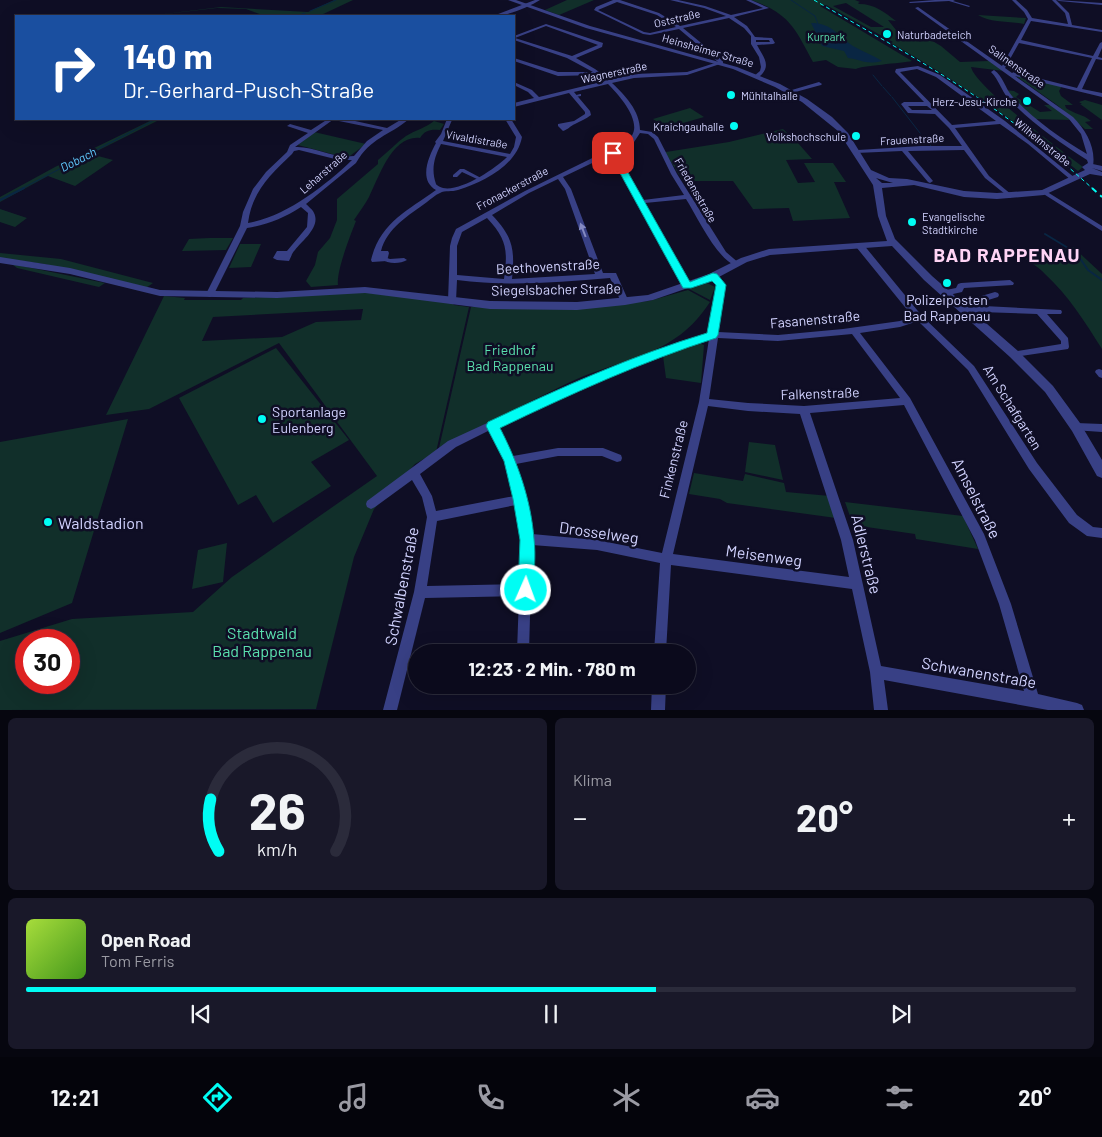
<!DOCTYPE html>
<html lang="de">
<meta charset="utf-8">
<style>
:root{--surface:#0b0a1c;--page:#191829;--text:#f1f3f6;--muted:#9a9aa3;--line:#2b2b3b;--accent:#00fdf4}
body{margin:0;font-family:Barlow,sans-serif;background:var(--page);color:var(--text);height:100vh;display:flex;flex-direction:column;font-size:19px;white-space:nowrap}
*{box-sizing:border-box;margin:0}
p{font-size:16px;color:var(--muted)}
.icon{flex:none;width:28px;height:28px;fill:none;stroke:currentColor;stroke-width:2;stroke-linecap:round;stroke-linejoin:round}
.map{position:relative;height:710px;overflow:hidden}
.sheet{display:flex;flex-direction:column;gap:8px;padding:8px;background:#06060f;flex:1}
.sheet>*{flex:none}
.hud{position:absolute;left:15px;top:15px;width:500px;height:105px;border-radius:0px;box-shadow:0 5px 20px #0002,0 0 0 1px var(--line);background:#1a4fa0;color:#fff;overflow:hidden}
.speed{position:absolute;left:15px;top:629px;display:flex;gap:10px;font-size:25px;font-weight:700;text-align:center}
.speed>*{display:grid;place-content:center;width:65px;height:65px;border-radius:50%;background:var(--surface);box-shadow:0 5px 20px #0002,0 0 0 1px var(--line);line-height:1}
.speed .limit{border:8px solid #d22;background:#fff;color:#111}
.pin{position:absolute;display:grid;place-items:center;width:42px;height:42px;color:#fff;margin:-21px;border-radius:10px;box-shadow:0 2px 8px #0006}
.me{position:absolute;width:55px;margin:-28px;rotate:2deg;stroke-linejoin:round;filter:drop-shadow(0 0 4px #0008)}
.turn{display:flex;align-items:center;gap:18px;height:105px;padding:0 25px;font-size:22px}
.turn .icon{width:65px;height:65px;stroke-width:2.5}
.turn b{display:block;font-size:35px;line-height:42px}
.big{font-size:38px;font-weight:700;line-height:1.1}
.sheet .tile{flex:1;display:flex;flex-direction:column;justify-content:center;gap:8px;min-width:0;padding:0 18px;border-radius:8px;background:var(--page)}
.sheet .dial{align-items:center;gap:0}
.dial svg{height:130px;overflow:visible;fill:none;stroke:var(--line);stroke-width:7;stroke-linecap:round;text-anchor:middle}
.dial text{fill:var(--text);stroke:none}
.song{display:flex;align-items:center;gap:15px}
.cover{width:60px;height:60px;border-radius:8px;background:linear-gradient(135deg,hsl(80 70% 55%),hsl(100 70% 35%))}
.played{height:5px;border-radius:2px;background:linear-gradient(90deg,var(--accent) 60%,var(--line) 60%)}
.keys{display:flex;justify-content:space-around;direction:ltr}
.heat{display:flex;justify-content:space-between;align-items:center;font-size:28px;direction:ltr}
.sheet .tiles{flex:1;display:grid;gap:8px;grid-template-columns:1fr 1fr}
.tile:last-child{grid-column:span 2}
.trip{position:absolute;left:408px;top:644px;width:288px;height:50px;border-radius:25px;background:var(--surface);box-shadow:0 5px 20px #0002,0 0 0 1px var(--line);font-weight:700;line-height:50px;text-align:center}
.menu{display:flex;height:80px;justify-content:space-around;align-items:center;background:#04040b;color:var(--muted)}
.menu .icon{width:35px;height:35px}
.menu .current{color:var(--accent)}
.menu b{font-size:22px;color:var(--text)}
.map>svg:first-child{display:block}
.green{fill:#112f2a;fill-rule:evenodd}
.water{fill:#092643}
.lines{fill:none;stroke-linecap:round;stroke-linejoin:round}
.stream-far1{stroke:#092643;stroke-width:1}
.stream{stroke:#092643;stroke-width:2}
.pedestrian{fill:#384085;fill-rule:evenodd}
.minor{fill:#384085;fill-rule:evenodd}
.tertiary{fill:#384085;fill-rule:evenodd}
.rail-far1{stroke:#00fdf4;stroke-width:1;stroke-dasharray:4 3;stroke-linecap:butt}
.rail{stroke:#00fdf4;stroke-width:2;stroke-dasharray:6 5;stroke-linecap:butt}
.oneway{fill:#858ac2}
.route{fill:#00fdf4;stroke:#00a49f}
.poi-dot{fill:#00fdf4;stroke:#0f0e25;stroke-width:2}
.labels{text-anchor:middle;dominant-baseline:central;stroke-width:5;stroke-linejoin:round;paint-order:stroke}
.far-street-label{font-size:11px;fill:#d2d3ff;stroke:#0f0e25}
.far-poi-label{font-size:11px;fill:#d2d3ff;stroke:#0f0e25;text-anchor:start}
.far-park-label{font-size:11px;fill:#5be1ae;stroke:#0f0e25}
.far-water-label{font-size:12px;font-style:italic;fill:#60caff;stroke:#0f0e25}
.street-label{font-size:14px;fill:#d2d3ff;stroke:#0f0e25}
.poi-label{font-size:14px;fill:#d2d3ff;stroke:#0f0e25}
.park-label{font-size:14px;fill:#5be1ae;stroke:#0f0e25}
.near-street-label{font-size:16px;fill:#d2d3ff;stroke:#0f0e25}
.near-poi-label{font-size:16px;fill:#d2d3ff;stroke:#0f0e25;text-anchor:start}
.near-park-label{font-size:16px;fill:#5be1ae;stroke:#0f0e25}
.district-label{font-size:19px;font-weight:bold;letter-spacing:1px;fill:#ffd4f5;stroke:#0f0e25}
</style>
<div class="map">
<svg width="1102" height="710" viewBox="0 0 1102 710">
<rect width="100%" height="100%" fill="#0f0e25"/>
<path class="green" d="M 334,0 L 353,0 L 319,16 L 265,16 L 246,9 L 217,8 L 148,16 L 221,7 L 308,12 Z
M 567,0 L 594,0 L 559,15 L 545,10 Z
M 751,0 L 855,0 L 860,2 L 858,3 L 859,4 C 875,4 884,12 896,21 L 888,20 L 896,30 C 898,31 901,30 904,31 C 912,32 914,39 924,36 L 941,46 L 960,62 L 989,61 L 1004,71 L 971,67 C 975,86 1063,152 1083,167 L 1078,171 C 1019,123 957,81 891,43 L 893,42 L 826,5 L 820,6 L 912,61 C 903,63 859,66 856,69 L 838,67 L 826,60 L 813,62 C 795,28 789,13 751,0 ZM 846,3 L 884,27 L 871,27 L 833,6 Z
M 978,15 L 1026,18 L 1024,24 C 1009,21 991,23 978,15 Z
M 1016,76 L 1062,86 L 1059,91 L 1061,96 L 1073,105 L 1065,105 L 1066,108 C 1074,114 1083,114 1091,121 L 1085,122 L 1093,129 L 1085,129 L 1057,105 Z
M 1005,90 L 1014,91 L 1019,94 L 1016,97 L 1040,112 L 1052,111 L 1044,105 L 1053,105 L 1071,120 L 1035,119 Z
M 1085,100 L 1102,105 L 1102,120 L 1080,104 L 1082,104 L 1079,102 Z
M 690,108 L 704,117 L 666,128 L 653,119 Z
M 154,119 L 161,119 L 95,152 L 99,153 L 98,156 L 113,160 L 75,186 L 48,176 L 0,202 L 0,197 L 55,167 Z
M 434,121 L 444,124 L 440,130 C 431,129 425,130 420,138 C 392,135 379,177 369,197 C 365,205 359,212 354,220 L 356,221 C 350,236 336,272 338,285 L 311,287 L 306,281 L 315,265 L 318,252 L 330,238 L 337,220 L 337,199 L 378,164 L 378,160 C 388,152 396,143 406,136 C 416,130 425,128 434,121 Z
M 783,129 L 798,143 L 812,159 L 786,160 L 798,183 L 815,182 L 804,163 L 833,163 L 846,182 L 834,182 L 850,218 L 793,221 L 789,208 L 753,209 L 733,181 L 683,181 L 666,154 L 666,152 L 729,142 Z
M 314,132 L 366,144 L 347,158 L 298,145 Z
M 0,209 L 27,218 L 15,227 L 0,222 Z
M 210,238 L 233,238 L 226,250 L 182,251 L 189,239 Z
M 240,244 L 261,244 L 251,267 L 229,268 Z
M 1073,247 L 1102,274 L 1102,349 C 1085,322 1068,295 1045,274 C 1037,265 1026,261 1017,252 L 1055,255 Z
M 0,253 L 61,259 L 153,283 L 146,288 L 44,264 L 0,258 Z
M 12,264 L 105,283 L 99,287 L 17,268 Z
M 707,283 L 715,287 L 710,300 L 689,289 Z
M 688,290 L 710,302 C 674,358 623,357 568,383 C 525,404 482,426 439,448 L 471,307 L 561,308 L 649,301 Z
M 337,293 L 370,293 L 452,303 L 454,305 L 469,307 L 436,452 L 415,464 L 374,509 L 354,557 L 316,709 L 0,710 L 0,641 L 72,619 L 193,612 L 232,577 L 377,476 L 279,343 L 149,409 L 106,415 L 164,296 L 185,298 L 184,300 L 241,300 L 243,298 ZM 363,309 L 361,320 L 316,322 L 282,337 L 202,341 L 213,317 ZM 26,640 L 69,640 L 69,682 L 26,682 Z
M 696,342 L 704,345 L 701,383 L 666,378 L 663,356 Z
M 276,348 L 349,440 L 311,462 L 331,486 L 273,523 L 256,495 L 238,505 L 179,398 Z
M 128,419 L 72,603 L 0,633 L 0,442 Z
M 749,442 L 775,445 L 783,480 L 745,472 Z
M 694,473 L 743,481 L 745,474 L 784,483 L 786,492 L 830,496 L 836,518 L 727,503 L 720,499 L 689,494 Z
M 845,502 L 963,516 L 978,549 L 916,539 L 915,534 L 853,525 Z
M 227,543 L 223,582 L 192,589 L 198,550 Z"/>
<path class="water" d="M 811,23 C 831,22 839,37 853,46 C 863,52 873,55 882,61 C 865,65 863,60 848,58 L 844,51 L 822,46 L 819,40 L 823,40 L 824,38 L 818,37 Z"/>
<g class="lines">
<path class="stream-far1" d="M 791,0 L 815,16 L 818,24
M 310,11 L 336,0
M 296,16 L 305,13
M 873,75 L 882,86
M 883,87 L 891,96
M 892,97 L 920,133
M 921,134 L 931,146
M 21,189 L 156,119"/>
<path class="stream" d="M 0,200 L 24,188
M 1045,234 L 1073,251
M 1077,254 L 1088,270 L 1102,280"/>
<path class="pedestrian" d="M 935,0 L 955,0 L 953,1 L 970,6 L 969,7 L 949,1 L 910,3 L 909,2 Z
M 580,94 L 581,94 L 581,96 L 575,97 L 573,96 Z
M 460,169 L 464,169 L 481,178 L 477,179 L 462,172 L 457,177 L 453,177 L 453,175 Z
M 384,257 L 390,259 L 404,258 L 407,260 C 400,264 388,264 381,259 L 382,258 Z"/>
<path class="minor" d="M 535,0 L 540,0 C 529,7 505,17 493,16 Z
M 613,0 L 620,0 L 659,13 L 680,26 L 726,16 L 704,8 L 670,0 L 678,0 L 705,6 L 731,15 L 763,8 L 746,0 L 751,0 L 769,8 L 734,17 L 747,26 L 755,37 L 772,38 L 775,43 L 773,44 L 757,45 C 764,58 772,66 759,77 L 754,76 L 760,71 L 761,67 L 759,57 L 751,44 L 751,36 L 744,28 L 729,18 L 683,28 L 723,61 L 723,63 L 687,75 L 634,78 L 612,83 C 625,95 640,111 640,130 L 652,132 L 658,137 L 677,174 L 726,252 L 740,264 L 736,266 C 716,258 698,218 686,199 L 645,203 L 691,286 L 690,288 L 684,288 L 638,204 L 636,202 L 637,201 L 611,154 L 563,177 L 571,189 L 603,273 L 616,273 L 629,302 L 628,304 L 622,304 L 610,278 C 559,282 508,287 457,280 L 456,301 L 452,304 L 449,303 L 448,301 L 450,246 L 452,238 L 456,229 L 525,191 L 625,142 C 649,128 620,96 608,84 L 574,92 L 590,111 L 591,115 C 586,119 580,121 575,124 C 570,126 569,129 563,131 L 558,126 L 558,124 L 574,121 L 585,114 L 585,112 L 569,93 L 514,107 L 514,103 L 534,98 L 528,92 L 514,85 L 514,82 L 532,90 L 539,97 L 605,81 L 597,75 L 558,76 L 514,61 L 514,58 L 558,72 L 593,72 L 567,58 L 514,40 L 514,36 L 546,24 L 603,43 L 602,47 L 576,58 L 595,69 L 610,80 L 634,74 L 687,72 L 718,62 L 679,29 L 650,35 L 643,34 L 594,10 L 596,7 ZM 617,2 L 657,15 L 676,27 L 650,33 L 644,32 L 598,10 ZM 546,26 L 598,45 L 572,56 L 515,38 ZM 756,40 L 769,40 L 770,42 L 756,42 ZM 640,133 L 648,134 L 654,139 L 671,174 L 684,195 L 643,200 L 616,152 L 634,142 ZM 558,179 L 565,189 L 595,274 L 512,279 C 515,249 513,237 492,215 L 529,193 ZM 487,218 C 507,239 508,251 504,279 L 457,275 L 457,246 L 462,232 Z
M 1012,0 L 1016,0 L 1027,10 L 1032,18 L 1068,24 L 1065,13 L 1052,0 L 1056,0 L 1069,13 L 1072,25 L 1102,30 L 1102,32 L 1031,21 L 1021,40 L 1093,56 L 1100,43 L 1102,42 L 1102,48 L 1098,57 L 1102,58 L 1102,60 L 1096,59 L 1082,89 L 1102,93 L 1102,97 L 1015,76 L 1073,117 C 1086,130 1096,148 1093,166 L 1089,166 L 1087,160 C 1059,142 1031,123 1008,98 C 1001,90 999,80 991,72 L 994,70 C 1003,76 1005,88 1012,96 C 1033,119 1060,138 1087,154 L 1081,134 L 1069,119 L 915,8 L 918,7 L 1002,66 L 1028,19 L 1024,12 ZM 1019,43 L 1092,58 L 1077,88 L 1014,72 L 1012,73 L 1005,68 Z
M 1057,0 L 1102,3 L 1102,5 L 1059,1 Z
M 918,66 L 940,75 L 1005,121 L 1075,178 L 1075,180 L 1071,180 L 1028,144 L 1000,124 L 955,128 L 989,176 L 1012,195 L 1013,196 L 1010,198 L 985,178 L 964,150 L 908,151 L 933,181 L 930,183 L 928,182 L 902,151 L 856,153 L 856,151 L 858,150 L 921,146 L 962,146 L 949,128 L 935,114 L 908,113 L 901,104 L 904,102 L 924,102 L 895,72 L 896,69 ZM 917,69 L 936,77 L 996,121 L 952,125 L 900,72 ZM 908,106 L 927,106 L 932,110 L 912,110 Z
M 819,82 L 822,84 L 821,85 L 788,94 L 785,92 Z
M 328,119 L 334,119 L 295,147 C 315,146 333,159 354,156 L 367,141 L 383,130 L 339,121 L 336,119 L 346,119 L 387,128 L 402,119 L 409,119 C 389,136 371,137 356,163 L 306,204 C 308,206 313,210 314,213 C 321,227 302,241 295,250 C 292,253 291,257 289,261 L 277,260 L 273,258 L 277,251 L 287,251 L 307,227 L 308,213 L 301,207 C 284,218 267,225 247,228 L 214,294 L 210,297 L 207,296 L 206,294 L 240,226 L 243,212 L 253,189 L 266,172 L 287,152 L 290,145 L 308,133 L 287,126 L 290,124 L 311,130 ZM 299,150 L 339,160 L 352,160 C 325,186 285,217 248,223 C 252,192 270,175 292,154 L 294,151 Z
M 447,119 L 452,120 L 443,141 L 510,154 L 514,147 L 516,137 L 505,119 L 511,119 L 522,137 C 517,165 484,182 458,190 C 452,192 445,190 440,193 C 435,195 431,199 427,202 C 409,215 387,228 381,251 L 388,251 L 389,253 L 387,261 L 372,262 L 371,260 C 380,223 407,211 436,190 C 418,180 429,156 436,143 L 435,142 L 441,134 ZM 441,144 L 507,157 C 495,169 460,192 443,188 C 442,188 436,185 436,184 C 431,169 434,158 441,144 Z
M 1044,190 L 1102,226 L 1102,231 L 1042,193 L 1041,192 Z
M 857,244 L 863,244 L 922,316 L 974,366 L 1037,463 L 1077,515 L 1093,527 L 1102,528 L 1102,538 L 1087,536 L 1069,523 L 1029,469 L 968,370 L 918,321 L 900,327 L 860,333 L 910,398 L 984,534 L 1011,604 L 1038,694 L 1077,703 L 1082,705 L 1084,710 L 1048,710 L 884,680 L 888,710 L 874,710 L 870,672 L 852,589 L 671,565 L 666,652 L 654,652 L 660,563 L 597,550 L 532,545 L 529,652 L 517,652 L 519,596 L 425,598 L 397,710 L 383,710 L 414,592 L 427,517 L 422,497 L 412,480 L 375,507 L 371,509 L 367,507 L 366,504 L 367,501 L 448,441 L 568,386 L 678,342 L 710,333 L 717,285 L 709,276 L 710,274 L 716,274 L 725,285 L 718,332 L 778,335 L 843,329 L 900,321 L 913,317 L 857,248 ZM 852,334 L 900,398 L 804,406 L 748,403 L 709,399 L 718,338 L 778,341 ZM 709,339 L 699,402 L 662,553 L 597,540 L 532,534 L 525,499 L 516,464 L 558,456 L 602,456 L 617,462 L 621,461 L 622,458 L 621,455 L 603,448 L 558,448 L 513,456 L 498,427 C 566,394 637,360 709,339 ZM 904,405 L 975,540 L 999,604 L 1024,691 L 881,666 L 853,540 L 810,413 ZM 708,406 L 748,411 L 800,414 L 841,540 L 849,577 L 673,554 ZM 490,430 L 505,461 L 514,496 L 436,511 L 432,496 L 420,474 L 456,447 ZM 516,505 L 521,539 L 520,584 L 427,586 L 437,521 Z
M 1010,280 L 1014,283 L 1013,285 L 964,288 L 962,292 L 944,296 L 940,293 L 941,291 L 956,288 L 958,284 L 961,283 Z
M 995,292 L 998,293 L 999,295 L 998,297 L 985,301 L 984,306 L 1061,310 L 1062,312 L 1061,314 L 1047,314 L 1068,338 L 1069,347 L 1068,349 L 1014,357 L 1011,356 L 1010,354 L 1011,352 L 1061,344 L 1061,341 L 1037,314 L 980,312 L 964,314 L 960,311 L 964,308 L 976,307 L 978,297 Z
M 1099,369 L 1102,370 L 1102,378 L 1099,377 L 1095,372 L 1096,370 Z
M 1076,423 L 1102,424 L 1102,432 L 1073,430 L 1071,427 L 1073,424 Z
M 652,685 L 666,685 L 665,710 L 651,710 Z"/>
<path class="tertiary" d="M 508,0 L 516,0 L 590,26 L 737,67 L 780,84 L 807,99 L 832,117 L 848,133 L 871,170 L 889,178 L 907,179 L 964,191 L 997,193 L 1042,190 L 1085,170 L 1082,167 L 1088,163 L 1102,166 L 1102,171 L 1092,168 L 1102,172 L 1102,176 L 1090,174 L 1044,195 L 997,199 L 964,197 L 914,185 L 882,188 L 886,216 L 895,239 L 932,276 L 1018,351 L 1053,386 L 1080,423 L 1102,460 L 1102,478 L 1097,476 L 1072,431 L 1045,392 L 1010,357 L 924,280 L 892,246 L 770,255 L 747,262 L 717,278 L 653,300 L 625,305 L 577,310 L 490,309 L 365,293 L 277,298 L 160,296 L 70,274 L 0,263 L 0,257 L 70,268 L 160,290 L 277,292 L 365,287 L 490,301 L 577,302 L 648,295 L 709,274 L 741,258 L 769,249 L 887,241 L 878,216 L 873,185 L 838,131 L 802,102 L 775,87 L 733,69 L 586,28 ZM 876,178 L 893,183 L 882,183 Z"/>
<path class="rail-far1" d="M 814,0 C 873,34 933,67 990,106 C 1026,131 1060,159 1093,189"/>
<path class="rail" d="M 1092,188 L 1102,197"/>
</g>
<defs><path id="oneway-solid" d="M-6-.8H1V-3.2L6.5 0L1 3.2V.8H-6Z" transform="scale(1.25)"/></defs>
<use class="oneway" href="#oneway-solid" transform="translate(583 230) rotate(-111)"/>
<path class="route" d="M 613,150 L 617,153 L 690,282 L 713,273 L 717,274 L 726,285 L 718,335 L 716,338 C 641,362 571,394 500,428 C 518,463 531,500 534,539 C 536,556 534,573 533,590 L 531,595 L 526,598 L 520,595 L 518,590 L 520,540 L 513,499 L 504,461 L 486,426 L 488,422 C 560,388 631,356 707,333 L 716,285 L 712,281 L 691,288 L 683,288 L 609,153 Z"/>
<g class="poi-dot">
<circle cx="887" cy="34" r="5"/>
<circle cx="731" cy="95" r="5"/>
<circle cx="1027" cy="101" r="5"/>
<circle cx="734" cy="126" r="5"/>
<circle cx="856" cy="136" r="5"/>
<circle cx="912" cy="222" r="5"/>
<circle cx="947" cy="283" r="5"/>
<circle cx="262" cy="419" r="5"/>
<circle cx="48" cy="522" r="5"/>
</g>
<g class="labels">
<g class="far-street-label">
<text transform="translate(677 18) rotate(-13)">Oststraße</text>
<text transform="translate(708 50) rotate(16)">Heinsheimer Straße</text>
<text transform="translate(1017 66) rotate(35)">Salinenstraße</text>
<text transform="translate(614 72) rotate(-12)">Wagnerstraße</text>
<text transform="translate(477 139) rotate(10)">Vivaldistraße</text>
<text transform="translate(912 139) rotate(-3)">Frauenstraße</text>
<text transform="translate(1043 142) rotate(39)">Wilhelmstraße</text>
<text transform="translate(323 172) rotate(-41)">Leharstraße</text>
<text transform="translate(512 188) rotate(-28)">Fronackerstraße</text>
<text transform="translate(696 190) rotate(60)">Friedensstraße</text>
</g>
<g class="far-poi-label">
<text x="897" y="34">Naturbadeteich</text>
<text x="741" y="95">Mühltalhalle</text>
<text x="1017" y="101" text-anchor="end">Herz-Jesu-Kirche</text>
<text x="724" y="126" text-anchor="end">Kraichgauhalle</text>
<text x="846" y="136" text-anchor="end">Volkshochschule</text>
<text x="922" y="216">Evangelische<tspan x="922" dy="13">Stadtkirche</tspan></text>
</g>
<g class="far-park-label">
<text x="826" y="36">Kurpark</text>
</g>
<g class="far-water-label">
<text transform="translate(78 159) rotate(-27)">Dobach</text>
</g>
<g class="street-label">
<text transform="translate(548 266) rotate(-3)">Beethovenstraße</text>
<text transform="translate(556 289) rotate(-1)">Siegelsbacher Straße</text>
<text transform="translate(815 319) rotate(-5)">Fasanenstraße</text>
<text transform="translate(820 393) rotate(-2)">Falkenstraße</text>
<text transform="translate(1013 407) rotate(58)">Am Schafgarten</text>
<text transform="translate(673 459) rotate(-76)">Finkenstraße</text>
</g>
<g class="poi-label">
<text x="947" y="299">Polizeiposten<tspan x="947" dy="16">Bad Rappenau</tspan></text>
<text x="272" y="411" text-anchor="start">Sportanlage<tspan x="272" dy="16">Eulenberg</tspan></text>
</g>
<g class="park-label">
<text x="510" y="349">Friedhof<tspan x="510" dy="16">Bad Rappenau</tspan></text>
</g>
<g class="near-street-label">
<text transform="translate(977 498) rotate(63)">Amselstraße</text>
<text transform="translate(599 532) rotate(8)">Drosselweg</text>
<text transform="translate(867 554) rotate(76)">Adlerstraße</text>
<text transform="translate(764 555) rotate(8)">Meisenweg</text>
<text transform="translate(401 586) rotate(-79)">Schwalbenstraße</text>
<text transform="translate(979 672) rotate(10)">Schwanenstraße</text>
</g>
<g class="near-poi-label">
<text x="58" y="522">Waldstadion</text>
</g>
<g class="near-park-label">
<text x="262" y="632">Stadtwald<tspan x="262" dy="18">Bad Rappenau</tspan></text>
</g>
<g class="district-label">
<text x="1007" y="254">BAD RAPPENAU</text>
</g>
</g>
</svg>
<div class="speed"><div class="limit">30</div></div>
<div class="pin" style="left:613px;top:153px;background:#d93025"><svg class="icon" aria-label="arrive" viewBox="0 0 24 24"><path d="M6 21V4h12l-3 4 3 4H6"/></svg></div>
<svg class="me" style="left:526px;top:590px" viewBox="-20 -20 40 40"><circle r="17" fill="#00fdf4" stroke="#fff" stroke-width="3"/><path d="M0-11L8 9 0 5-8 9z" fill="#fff"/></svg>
<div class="trip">12:23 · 2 Min. · 780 m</div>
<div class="hud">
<div class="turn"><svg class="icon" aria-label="right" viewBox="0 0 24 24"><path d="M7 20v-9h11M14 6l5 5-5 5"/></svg><div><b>140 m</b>Dr.-Gerhard-Pusch-Straße</div></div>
</div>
</div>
<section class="sheet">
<div class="tiles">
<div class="tile dial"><svg viewBox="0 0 100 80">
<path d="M14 69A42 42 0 1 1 86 69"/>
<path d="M14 69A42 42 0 0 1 9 37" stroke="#00fdf4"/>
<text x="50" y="56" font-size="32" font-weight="700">26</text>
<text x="50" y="72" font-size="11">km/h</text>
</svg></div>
<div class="tile"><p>Klima</p>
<div class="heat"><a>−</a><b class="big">20°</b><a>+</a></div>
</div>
<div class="tile">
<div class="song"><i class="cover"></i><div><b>Open Road</b><p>Tom Ferris</p></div></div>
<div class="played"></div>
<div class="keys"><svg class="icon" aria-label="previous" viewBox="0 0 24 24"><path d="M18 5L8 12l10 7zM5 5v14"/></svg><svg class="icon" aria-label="pause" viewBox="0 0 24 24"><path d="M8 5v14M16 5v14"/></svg><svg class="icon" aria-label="next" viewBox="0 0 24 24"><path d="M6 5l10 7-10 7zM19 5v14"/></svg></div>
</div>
</div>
</section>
<nav class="menu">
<b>12:21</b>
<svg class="icon current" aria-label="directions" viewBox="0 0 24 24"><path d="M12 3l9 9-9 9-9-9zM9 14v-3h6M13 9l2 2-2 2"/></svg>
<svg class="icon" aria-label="music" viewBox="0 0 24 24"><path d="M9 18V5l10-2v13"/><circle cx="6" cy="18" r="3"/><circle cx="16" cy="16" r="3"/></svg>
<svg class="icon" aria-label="phone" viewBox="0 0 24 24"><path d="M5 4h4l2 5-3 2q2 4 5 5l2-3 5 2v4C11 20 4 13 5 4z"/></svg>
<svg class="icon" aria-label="climate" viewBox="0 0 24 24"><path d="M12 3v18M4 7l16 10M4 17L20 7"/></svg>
<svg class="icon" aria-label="car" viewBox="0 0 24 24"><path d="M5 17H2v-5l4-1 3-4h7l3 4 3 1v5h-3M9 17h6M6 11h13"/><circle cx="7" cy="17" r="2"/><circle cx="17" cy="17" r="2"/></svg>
<svg class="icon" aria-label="filters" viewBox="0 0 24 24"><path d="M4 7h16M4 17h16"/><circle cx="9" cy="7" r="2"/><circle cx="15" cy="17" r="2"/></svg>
<b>20°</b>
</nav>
